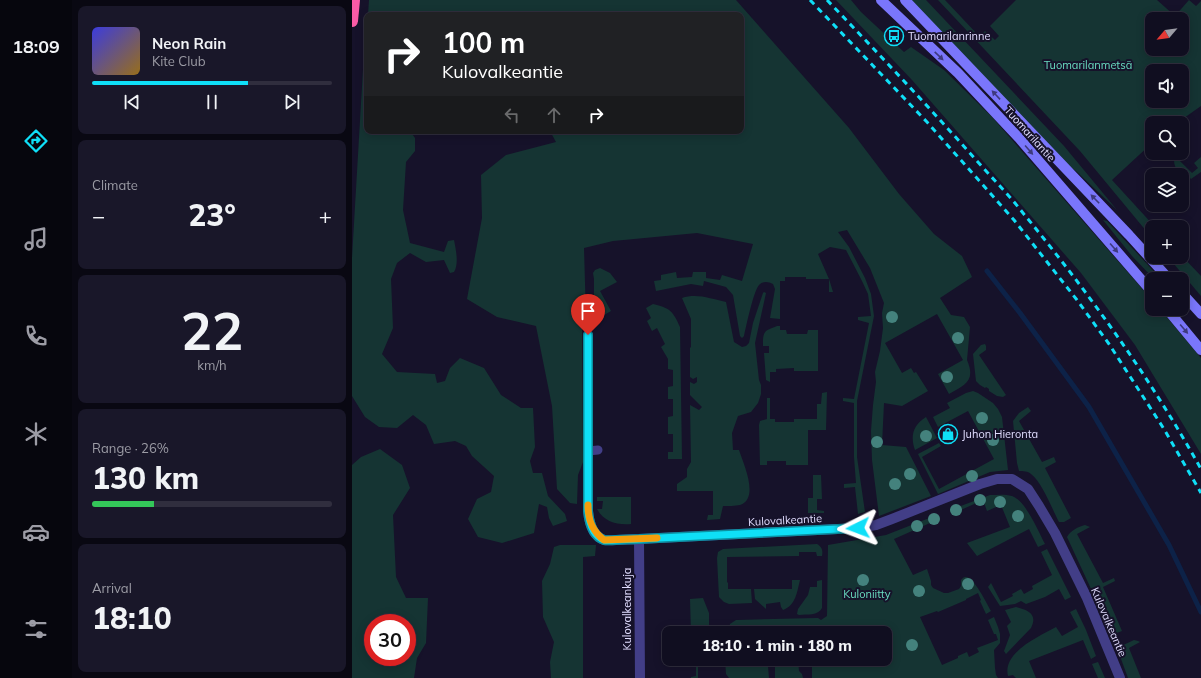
<!DOCTYPE html>
<meta charset="utf-8">
<style>
:root{--surface:#100e20;--page:#191729;--text:#f1f3f6;--muted:#9c9ca5;--line:#302e3e;--accent:#0fdff7}
body{margin:0;font-family:Mulish,sans-serif;background:var(--page);color:var(--text);height:100vh;display:flex;flex-direction:column;font-size:15px;white-space:nowrap}
*{box-sizing:border-box;margin:0}
p{font-size:13px;color:var(--muted)}
.icon{flex:none;width:22px;height:22px;fill:none;stroke:currentColor;stroke-width:2;stroke-linecap:round;stroke-linejoin:round}
.map{position:relative;flex:1;overflow:hidden}
.sheet{display:flex;flex-direction:column;gap:6px;padding:6px;background:#090812;width:280px}
.sheet>*{flex:none}
.top-card{position:absolute;left:12px;top:12px;width:380px;height:122px;border-radius:8px;box-shadow:0 2px 10px #0003,0 0 0 1px var(--line);background:#202124;color:#fff;overflow:hidden}
.needle{width:26px;rotate:241deg}
.controls{position:absolute;left:793px;top:12px;display:grid;gap:8px}
.controls a{display:grid;place-items:center;width:44px;height:44px;border-radius:8px;background:var(--surface);box-shadow:0 2px 10px #0003,0 0 0 1px var(--line);font-size:20px}
.speed{position:absolute;left:12px;top:614px;display:flex;gap:8px;font-size:20px;font-weight:700;text-align:center}
.speed>*{display:grid;place-content:center;width:52px;height:52px;border-radius:50%;background:var(--surface);box-shadow:0 2px 10px #0003,0 0 0 1px var(--line);line-height:1}
.speed .limit{border:6px solid #d22;background:#fff;color:#111}
.pin{position:absolute;display:grid;place-items:center;width:34px;height:34px;color:#fff;margin:-41px -17px;border-radius:50% 50% 50% 0;rotate:-45deg;box-shadow:0 0 4px #0007}
.pin .icon{rotate:45deg}
.me{position:absolute;width:44px;margin:-22px;rotate:267deg;stroke-linejoin:round;filter:drop-shadow(0 0 3px #0008)}
.turn{display:flex;align-items:center;gap:14px;height:84px;padding:0 12px;font-size:18px}
.turn .icon{width:52px;height:52px;stroke-width:2.5}
.turn b{display:block;font-size:28px;line-height:34px}
.lanes{display:flex;align-items:center;height:38px;padding:0 12px;background:#0003;justify-content:center;gap:20px;direction:ltr}
.lanes .off{opacity:.35}
.big{font-size:30px;font-weight:800;line-height:1.1}
.sheet .card{flex:1;display:flex;flex-direction:column;justify-content:center;gap:6px;min-width:0;padding:0 14px;border-radius:8px;background:var(--page)}
.sheet .dial{align-items:center;gap:0}
.dial b{font-size:52px;line-height:1}
.song{display:flex;align-items:center;gap:12px}
.cover{width:48px;height:48px;border-radius:6px;background:linear-gradient(135deg,hsl(240 70% 55%),hsl(40 70% 35%))}
.played{height:4px;border-radius:2px;background:linear-gradient(90deg,var(--accent) 65%,var(--line) 65%)}
.keys{display:flex;justify-content:space-around;direction:ltr}
.heat{display:flex;justify-content:space-between;align-items:center;font-size:22px;direction:ltr}
.charge{height:6px;border-radius:3px;background:linear-gradient(90deg,#34c759 26%,var(--line) 0)}
.trip{position:absolute;left:310px;top:626px;width:230px;height:40px;border-radius:8px;background:var(--surface);box-shadow:0 2px 10px #0003,0 0 0 1px var(--line);font-weight:800;line-height:40px;text-align:center}
main{display:flex;flex:1;min-height:0}
.menu{display:flex;flex-direction:column;width:72px;justify-content:space-around;align-items:center;background:#06060d;color:var(--muted)}
.menu .icon{width:28px;height:28px}
.menu .selected{color:var(--accent)}
.menu b{font-size:18px;color:var(--text)}
.map>svg:first-child{display:block}
.green{fill:#153433;fill-rule:evenodd}
.lines{fill:none;stroke-linecap:round;stroke-linejoin:round}
.stream{stroke:#0d2248;stroke-width:5}
.service{stroke:#423e87;stroke-width:9}
.minor{stroke:#423e87;stroke-width:10}
.secondary{stroke:#7a76fb;stroke-width:10}
.motorway{stroke:#fa5ba6;stroke-width:12}
.rail{stroke:#0fdff7;stroke-width:3;stroke-dasharray:6 5;stroke-linecap:butt}
.tree{fill:#44827d}
.oneway{fill:#3e3a7e}
.route-casing{stroke:#0a91a1;stroke-width:10}
.route{stroke:#0fdff7;stroke-width:7}
.slow{stroke:#f59e0b;stroke-width:7}
.labels{text-anchor:middle;dominant-baseline:central;stroke-width:4;stroke-linejoin:round;paint-order:stroke}
.poi-label{font-size:11px;fill:#e0dcfe;stroke:#16122a;text-anchor:start}
.park-label{font-size:11px;fill:#69ddc1;stroke:#16122a}
.street-label{font-size:11px;fill:#e0dcfe;stroke:#16122a}
</style>
<main>
<nav class="menu">
<b>18:09</b>
<svg class="icon selected" aria-label="directions" viewBox="0 0 24 24"><path d="M12 3l9 9-9 9-9-9zM9 14v-3h6M13 9l2 2-2 2"/></svg>
<svg class="icon" aria-label="music" viewBox="0 0 24 24"><path d="M9 18V5l10-2v13"/><circle cx="6" cy="18" r="3"/><circle cx="16" cy="16" r="3"/></svg>
<svg class="icon" aria-label="phone" viewBox="0 0 24 24"><path d="M5 4h4l2 5-3 2q2 4 5 5l2-3 5 2v4C11 20 4 13 5 4z"/></svg>
<svg class="icon" aria-label="climate" viewBox="0 0 24 24"><path d="M12 3v18M4 7l16 10M4 17L20 7"/></svg>
<svg class="icon" aria-label="car" viewBox="0 0 24 24"><path d="M5 17H2v-5l4-1 3-4h7l3 4 3 1v5h-3M9 17h6M6 11h13"/><circle cx="7" cy="17" r="2"/><circle cx="17" cy="17" r="2"/></svg>
<svg class="icon" aria-label="filters" viewBox="0 0 24 24"><path d="M4 7h16M4 17h16"/><circle cx="9" cy="7" r="2"/><circle cx="15" cy="17" r="2"/></svg>
</nav>
<section class="sheet">
<div class="card">
<div class="song"><i class="cover"></i><div><b>Neon Rain</b><p>Kite Club</p></div></div>
<div class="played"></div>
<div class="keys"><svg class="icon" aria-label="previous" viewBox="0 0 24 24"><path d="M18 5L8 12l10 7zM5 5v14"/></svg><svg class="icon" aria-label="pause" viewBox="0 0 24 24"><path d="M8 5v14M16 5v14"/></svg><svg class="icon" aria-label="next" viewBox="0 0 24 24"><path d="M6 5l10 7-10 7zM19 5v14"/></svg></div>
</div>
<div class="card"><p>Climate</p>
<div class="heat"><a>−</a><b class="big">23°</b><a>+</a></div>
</div>
<div class="card dial"><b>22</b><p>km/h</p></div>
<div class="card"><p>Range · 26%</p><b class="big">130 km</b><div class="charge"></div></div>
<div class="card"><p>Arrival</p><b class="big">18:10</b></div>
</section>
<div class="map">
<svg width="849" height="678" viewBox="0 0 849 678">
<rect width="100%" height="100%" fill="#16122a"/>
<path class="green" d="M 17,0 L 384,0 L 497,128 L 547,194 L 582,234 L 610,256 L 620,277 L 588,298 L 599,315 L 612,317 L 618,327 L 615,360 C 624,381 613,385 597,394 L 586,374 L 611,360 L 585,314 L 533,343 L 550,373 L 559,368 L 562,373 L 564,372 L 576,391 L 550,406 L 532,403 L 530,445 L 554,447 L 579,496 L 527,516 L 520,460 L 519,431 L 521,405 L 524,382 L 523,372 L 528,351 L 531,328 L 530,313 L 532,303 L 518,268 L 495,230 L 486,232 L 497,247 L 513,278 L 519,294 L 522,316 L 505,401 L 505,457 L 513,512 L 506,514 L 503,487 L 492,488 L 492,484 L 504,483 L 502,457 L 502,403 L 491,401 L 491,398 L 502,399 L 517,323 L 506,320 L 506,317 L 519,316 L 516,294 L 510,281 L 494,250 L 478,247 L 466,254 L 477,279 L 481,292 L 477,292 L 477,279 L 454,279 L 454,277 L 433,277 L 433,281 L 428,281 L 428,319 L 418,318 L 423,289 L 421,284 C 417,282 412,281 408,284 C 402,288 394,327 392,336 L 390,338 L 388,336 L 381,295 L 374,287 L 352,281 L 351,286 L 339,284 L 304,291 L 302,281 L 309,280 L 309,275 L 324,272 L 325,278 L 340,277 L 341,272 L 354,272 L 354,278 L 368,280 L 370,275 L 390,281 L 401,244 L 345,233 L 261,241 L 232,248 L 234,318 L 230,328 L 231,462 L 226,475 L 225,504 L 218,503 L 205,489 L 200,406 L 184,326 L 145,317 L 115,299 L 130,218 L 129,175 L 154,155 L 204,142 L 198,131 L 389,131 L 389,15 L 16,15 Z
M 484,0 L 499,0 L 509,12 L 552,52 L 559,47 L 592,70 L 640,117 L 800,300 L 800,309 L 808,309 L 849,358 L 849,454 L 783,345 L 729,273 L 560,80 Z
M 557,0 L 574,0 L 712,146 L 765,210 L 725,172 L 707,158 Z
M 586,0 L 593,0 L 627,36 L 633,31 L 643,40 L 647,36 L 638,26 L 664,0 L 805,0 L 823,16 L 837,0 L 844,6 L 849,1 L 849,106 L 825,123 L 800,123 L 800,143 L 760,180 L 803,227 L 800,227 L 800,238 L 728,151 ZM 800,19 L 830,19 L 830,49 L 800,49 ZM 800,71 L 830,71 L 830,101 L 800,101 Z
M 15,22 L 15,131 L 58,131 L 63,138 L 63,151 L 54,162 L 51,210 L 58,243 L 92,252 L 96,241 L 102,240 C 104,250 107,264 102,272 L 98,273 L 92,260 L 74,262 L 58,253 L 45,263 L 39,279 L 41,328 L 30,354 L 45,372 L 83,374 L 85,383 L 93,381 L 98,368 L 108,358 L 132,368 L 149,395 L 169,408 L 181,408 L 183,447 L 178,461 L 181,473 L 190,473 L 196,496 L 213,514 L 215,521 L 201,526 L 197,518 L 195,507 L 187,504 L 182,533 L 150,543 L 126,537 L 116,519 L 125,499 L 139,492 L 142,476 L 120,456 L 114,446 L 103,441 L 82,444 L 74,425 L 61,415 L 45,428 L 27,427 L 13,417 L 0,396 L 0,258 L 12,52 Z
M 830,150 L 832,153 L 826,159 L 840,173 L 846,168 L 842,163 L 849,157 L 849,172 L 839,179 L 831,170 L 826,172 C 822,165 820,160 825,153 L 830,153 Z
M 751,220 L 755,221 L 809,279 L 802,279 L 780,256 Z
M 830,256 L 849,276 L 849,296 L 816,257 L 830,257 Z
M 248,268 L 258,273 L 265,282 L 248,291 L 259,311 L 247,318 L 244,318 L 242,315 L 242,279 L 241,273 L 243,270 Z
M 412,292 L 414,293 L 403,343 L 407,380 L 409,385 L 409,394 L 406,403 L 399,412 L 386,416 L 380,433 L 381,450 L 387,450 C 391,463 408,498 388,505 C 383,506 376,506 371,506 L 368,519 L 355,520 L 356,515 L 361,515 L 361,491 L 325,491 L 325,484 L 335,477 L 335,469 L 339,462 L 338,405 L 347,410 L 350,407 L 338,395 L 338,382 L 342,384 L 345,382 L 345,377 L 341,379 L 338,377 L 338,348 L 339,347 L 339,319 L 330,298 C 345,293 359,299 374,302 L 382,342 L 390,347 L 394,346 L 397,343 L 401,323 L 411,293 Z
M 301,304 C 318,308 321,311 328,327 L 330,459 L 316,459 L 316,452 L 321,452 L 321,434 L 316,434 L 316,417 L 321,416 L 321,399 L 316,399 L 316,387 L 321,386 L 321,370 L 316,369 L 316,359 L 309,347 L 313,344 L 305,328 L 300,331 L 295,321 L 299,318 L 294,308 Z
M 425,326 L 428,326 L 428,330 L 434,330 L 435,334 L 455,334 L 456,330 L 466,330 L 466,371 L 442,371 L 442,368 L 424,369 L 424,372 L 418,372 L 418,382 L 414,380 L 412,353 L 417,353 L 417,346 L 411,346 C 411,331 412,331 425,326 Z
M 633,344 L 634,346 L 634,350 L 627,355 L 654,395 L 651,397 L 645,396 L 637,391 L 637,389 L 634,387 L 633,388 L 628,385 L 624,381 L 621,354 L 629,345 Z
M 621,391 L 626,393 L 641,403 L 646,409 L 650,417 L 656,470 L 638,472 L 586,494 L 566,454 L 587,443 L 589,446 L 570,457 L 587,489 L 642,459 L 616,411 L 586,427 L 581,417 L 598,408 L 595,403 L 614,393 Z
M 475,392 L 474,430 L 456,430 L 456,465 L 434,465 L 434,461 L 415,461 L 415,465 L 408,465 L 407,425 L 408,421 L 415,419 L 415,398 L 418,398 L 418,419 L 423,419 L 423,422 L 442,422 L 442,419 L 465,419 L 465,404 L 469,404 L 470,393 Z
M 676,407 L 679,411 L 667,421 L 690,462 L 702,457 L 704,462 L 693,468 L 719,518 L 712,522 L 707,522 C 700,509 690,482 679,474 C 676,471 671,471 667,471 L 665,463 L 661,421 L 667,413 Z
M 574,417 L 585,438 L 563,450 C 558,436 561,425 574,417 Z
M 28,449 L 50,465 L 58,488 L 41,515 L 44,577 L 54,598 L 76,598 L 74,643 L 65,658 L 62,678 L 0,678 L 0,465 L 9,457 ZM 21,623 L 55,623 L 55,657 L 21,657 Z
M 461,475 L 469,475 L 470,499 L 465,499 L 465,510 L 472,511 L 472,513 L 456,513 L 456,498 L 461,498 Z
M 638,495 C 645,495 653,494 660,496 C 674,501 686,531 693,544 L 686,547 L 677,529 L 625,556 L 615,543 L 658,527 L 649,505 L 635,511 L 631,500 L 600,514 L 598,510 Z
M 245,497 L 279,497 L 279,524 C 265,525 252,522 245,509 L 250,509 L 251,501 L 245,501 Z
M 585,515 L 587,519 L 542,539 L 561,575 L 575,569 L 579,581 L 579,585 L 581,588 L 592,593 L 596,593 L 607,589 L 609,586 L 609,580 C 611,578 611,577 614,577 C 622,577 635,604 639,611 L 634,614 L 628,601 L 629,600 L 626,593 L 614,599 L 614,600 L 586,612 L 585,611 L 568,617 L 590,665 L 606,658 L 606,656 L 615,652 L 617,657 L 627,652 L 625,648 L 646,640 L 644,634 L 642,634 L 636,620 L 642,617 L 646,627 L 648,634 L 648,643 L 642,650 L 643,668 L 644,675 L 646,678 L 460,678 L 460,664 L 466,664 L 466,659 L 533,659 L 533,633 L 465,633 L 465,629 L 448,629 L 447,633 L 376,633 L 378,624 L 384,620 L 466,618 L 469,620 L 475,616 L 476,545 L 534,535 Z
M 733,525 L 738,527 L 725,534 L 751,583 L 762,578 L 763,581 L 751,587 L 770,631 L 762,634 L 759,632 L 715,537 C 719,530 726,527 733,525 Z
M 465,544 C 470,547 471,550 470,556 L 465,556 L 464,552 L 447,552 L 447,556 L 375,557 L 375,582 L 376,583 L 376,589 L 399,589 L 400,603 L 377,604 L 372,602 L 367,597 L 365,558 L 366,552 L 371,549 Z
M 208,545 L 244,545 L 243,556 L 231,557 L 231,678 L 199,678 L 198,662 L 202,642 L 191,617 L 190,581 L 198,564 L 202,547 Z
M 695,549 L 719,597 L 713,600 L 707,589 L 693,597 L 674,604 L 669,601 L 663,604 L 648,606 L 636,587 L 639,583 L 649,602 L 661,596 L 660,594 L 669,589 L 672,594 L 681,589 L 680,586 L 700,575 L 689,552 Z
M 440,580 L 448,580 C 445,592 444,605 431,610 L 429,607 L 428,602 L 414,604 L 414,609 L 403,599 L 402,589 L 440,589 Z
M 470,580 L 470,608 C 466,616 455,614 447,615 L 445,614 L 446,609 L 456,595 L 458,587 L 465,587 L 465,581 Z
M 351,598 L 357,613 L 357,633 L 339,633 L 338,599 Z
M 664,607 C 676,610 686,614 679,628 L 654,654 L 652,651 L 658,635 L 655,626 L 659,622 L 653,610 Z
M 724,609 L 734,630 L 744,656 L 739,659 L 731,640 L 677,661 L 684,678 L 664,678 L 661,675 L 656,676 C 650,652 688,636 704,627 L 710,636 L 726,627 L 718,612 Z
M 782,640 L 786,641 L 788,642 L 777,648 L 789,678 L 776,678 L 765,648 Z
M 339,659 L 346,659 L 346,678 L 339,678 L 339,677 L 344,676 L 344,667 L 339,667 Z
M 373,659 L 382,659 L 382,667 L 416,666 L 417,678 L 377,678 L 374,674 Z
M 440,659 L 446,659 L 447,671 L 450,674 L 451,678 L 423,678 L 423,666 L 440,666 Z
M 746,662 L 753,678 L 746,678 L 740,664 Z"/>
<g class="lines">
<path class="stream" d="M 635,271 L 668,313 L 737,407 L 817,545 L 849,612"/>
<path class="service" d="M 236,451 L 246,450"/>
<path class="minor" d="M 236,335 L 236,511 C 237,521 240,536 252,540 C 257,541 280,539 287,539 L 506,528 L 524,525 L 540,519 L 628,484 L 645,479 L 660,479 L 676,489 L 687,506 L 703,533 L 735,598 L 768,678
M 287,539 L 288,678"/>
<path class="secondary" d="M 529,0 L 606,73 L 667,138 L 800,292
M 553,0 L 777,235 L 817,279
M 830,293 L 849,314
M 815,309 L 849,350"/>
<path class="motorway" d="M 0,21 L 2,0"/>
<path class="rail" d="M 458,0 L 575,122 L 662,220 L 725,300 L 757,344 L 812,429 L 849,493
M 475,0 C 526,53 576,106 625,161 C 641,179 657,195 671,213 C 737,293 799,379 849,469"/>
</g>
<g class="tree">
<circle cx="540" cy="317" r="6"/>
<circle cx="606" cy="338" r="6"/>
<circle cx="595" cy="377" r="6"/>
<circle cx="630" cy="418" r="6"/>
<circle cx="574" cy="436" r="6"/>
<circle cx="641" cy="440" r="6"/>
<circle cx="525" cy="442" r="6"/>
<circle cx="558" cy="474" r="6"/>
<circle cx="620" cy="476" r="6"/>
<circle cx="543" cy="484" r="6"/>
<circle cx="628" cy="500" r="6"/>
<circle cx="648" cy="502" r="6"/>
<circle cx="604" cy="510" r="6"/>
<circle cx="666" cy="516" r="6"/>
<circle cx="582" cy="519" r="6"/>
<circle cx="565" cy="526" r="6"/>
<circle cx="511" cy="580" r="6"/>
<circle cx="616" cy="584" r="6"/>
<circle cx="567" cy="591" r="6"/>
<circle cx="560" cy="645" r="6"/>
</g>
<defs><path id="oneway-solid" d="M-6-.8H1V-3.2L6.5 0L1 3.2V.8H-6Z"/></defs>
<g class="oneway">
<use href="#oneway-solid" transform="translate(587 56) rotate(44)"/>
<use href="#oneway-solid" transform="translate(644 95) rotate(-133)"/>
<use href="#oneway-solid" transform="translate(677 150) rotate(49)"/>
<use href="#oneway-solid" transform="translate(743 199) rotate(-134)"/>
<use href="#oneway-solid" transform="translate(762 248) rotate(49)"/>
<use href="#oneway-solid" transform="translate(832 329) rotate(50)"/>
</g>
<g class="lines">
<defs>
<path id="route" d="M 236,335 L 236,511 C 237,521 240,536 252,540 C 257,541 280,539 287,539 L 506,528"/>
</defs>
<use href="#route" class="route-casing"/>
<use href="#route" class="route"/>
<path class="slow" d="M 236,505 C 236,520 240,531 252,540 L 305,538"/>
</g>
<defs>
<symbol id="bus-ring" viewBox="-11 -11 22 22"><circle r="9.5" fill="#16122a" stroke="#0fdff7" stroke-width="1.5"/><path d="M-5-6H5V4H4V6H2V4H-2V6H-4V4H-5ZM-3.5-4V0h7V-4ZM-3.5 1.2v1.5H-2V1.2ZM2 1.2v1.5H3.5V1.2Z" fill="#0fdff7"/></symbol>
<symbol id="shop-ring" viewBox="-11 -11 22 22"><circle r="9.5" fill="#16122a" stroke="#0fdff7" stroke-width="1.5"/><path d="M-5-2.5h2.3a2.7 3.5 0 0 1 5.4 0H5L5.5 6h-11ZM-1.5-2.5h3a1.5 2.3 0 0 0-3 0Z" fill="#0fdff7"/></symbol>
</defs>
<g fill-rule="evenodd">
<use href="#bus-ring" x="531" y="25" width="22" height="22"/>
<use href="#shop-ring" x="585" y="423" width="22" height="22"/>
</g>
<g class="labels">
<g class="poi-label">
<text x="556" y="36">Tuomarilanrinne</text>
<text x="610" y="434">Juhon Hieronta</text>
</g>
<g class="park-label">
<text x="736" y="65">Tuomarilanmetsä</text>
<text x="515" y="594">Kuloniitty</text>
</g>
<g class="street-label">
<text transform="translate(678 134) rotate(48)">Tuomarilantie</text>
<text transform="translate(433 520) rotate(-3)">Kulovalkeantie</text>
<text transform="translate(275 609) rotate(-90)">Kulovalkeankuja</text>
<text transform="translate(757 622) rotate(67)">Kulovalkeantie</text>
</g>
</g>
</svg>
<div class="controls">
<a><svg class="needle" viewBox="-14 -14 28 28"><path d="M0-13l5 13h-10z" fill="#e53935"/><path d="M0 13l5-13h-10z" fill="#9c9ca5"/></svg></a>
<a><svg class="icon" aria-label="sound" viewBox="0 0 24 24"><path d="M4 9h4l5-4v14l-5-4H4zM17 9q2 3 0 6"/></svg></a>
<a><svg class="icon" aria-label="search" viewBox="0 0 24 24"><circle cx="10" cy="10" r="6"/><path d="M15 15l6 6"/></svg></a>
<a><svg class="icon" aria-label="layers" viewBox="0 0 24 24"><path d="M12 4l9 5-9 5-9-5zM3 14l9 5 9-5"/></svg></a>
<a>+</a>
<a>−</a>
</div>
<div class="speed"><div class="limit">30</div></div>
<div class="pin" style="left:236px;top:335px;background:#d93025"><svg class="icon" aria-label="arrive" viewBox="0 0 24 24"><path d="M6 21V4h12l-3 4 3 4H6"/></svg></div>
<svg class="me" style="left:506px;top:528px" viewBox="-20 -20 40 40"><path d="M0-17L14 15 0 8-14 15z" fill="#0fdff7" stroke="#fff" stroke-width="4"/></svg>
<div class="trip">18:10 · 1 min · 180 m</div>
<div class="top-card">
<div class="turn"><svg class="icon" aria-label="right" viewBox="0 0 24 24"><path d="M7 20v-9h11M14 6l5 5-5 5"/></svg><div><b>100 m</b>Kulovalkeantie</div></div>
<div class="lanes"><svg class="icon off" aria-label="left" viewBox="0 0 24 24"><path d="M17 20v-9H6M10 6l-5 5 5 5"/></svg><svg class="icon off" aria-label="ahead" viewBox="0 0 24 24"><path d="M12 20V5M6 11l6-6 6 6"/></svg><svg class="icon" aria-label="right" viewBox="0 0 24 24"><path d="M7 20v-9h11M14 6l5 5-5 5"/></svg></div>
</div>
</div>
</main>
